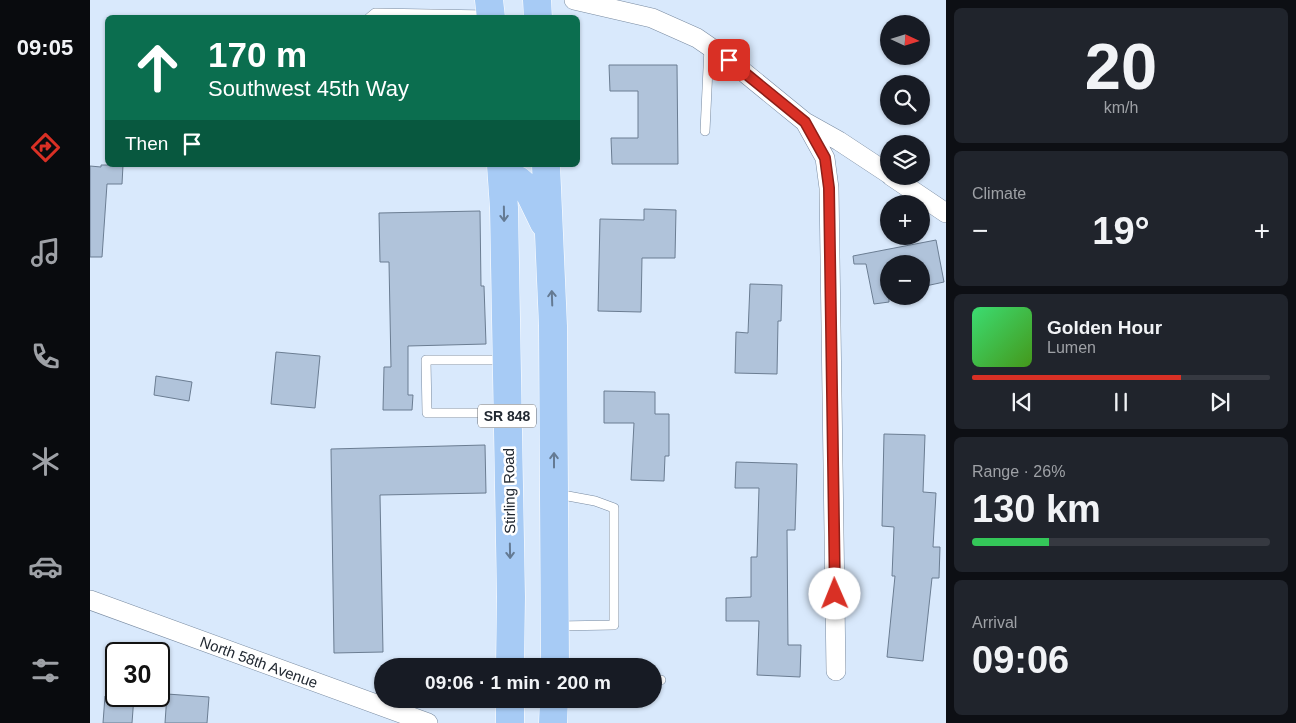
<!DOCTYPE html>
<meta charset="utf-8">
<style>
:root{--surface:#171b24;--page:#20242c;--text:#f1f3f6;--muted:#9ea1a6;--line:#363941;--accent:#d93025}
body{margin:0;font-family:Helvetica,sans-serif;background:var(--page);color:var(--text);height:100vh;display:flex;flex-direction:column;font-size:19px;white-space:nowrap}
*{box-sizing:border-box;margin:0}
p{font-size:16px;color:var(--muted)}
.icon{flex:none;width:28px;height:28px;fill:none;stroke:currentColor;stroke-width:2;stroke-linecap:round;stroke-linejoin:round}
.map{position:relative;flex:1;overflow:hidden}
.panel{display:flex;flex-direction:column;gap:8px;padding:8px;background:#0d0f14;width:350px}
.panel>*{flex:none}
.hud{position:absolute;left:15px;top:15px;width:475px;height:152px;border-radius:8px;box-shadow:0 1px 4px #0004;background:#0b6e4f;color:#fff;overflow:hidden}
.needle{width:32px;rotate:94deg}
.buttons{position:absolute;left:790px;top:15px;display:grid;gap:10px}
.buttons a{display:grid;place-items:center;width:50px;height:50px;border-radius:50%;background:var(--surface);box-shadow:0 1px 4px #0004;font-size:25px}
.speed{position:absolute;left:15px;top:642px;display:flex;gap:10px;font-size:25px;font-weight:700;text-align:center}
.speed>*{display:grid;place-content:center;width:65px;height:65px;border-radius:50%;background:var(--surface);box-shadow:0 1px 4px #0004;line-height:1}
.speed .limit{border:2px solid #111;border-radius:8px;background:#fff;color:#111}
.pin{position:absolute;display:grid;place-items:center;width:42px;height:42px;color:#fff;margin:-21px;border-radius:10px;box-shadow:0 2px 8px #0006}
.me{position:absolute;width:55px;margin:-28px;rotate:359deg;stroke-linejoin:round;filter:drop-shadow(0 0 4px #0008)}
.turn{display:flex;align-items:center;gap:18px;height:105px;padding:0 20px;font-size:22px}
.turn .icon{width:65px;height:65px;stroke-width:2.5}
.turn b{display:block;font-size:35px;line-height:42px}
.then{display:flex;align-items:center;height:48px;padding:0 20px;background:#0003;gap:10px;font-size:19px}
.big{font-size:38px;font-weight:700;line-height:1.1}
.panel .card{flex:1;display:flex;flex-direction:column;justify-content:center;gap:8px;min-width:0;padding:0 18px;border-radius:8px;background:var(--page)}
.panel .dial{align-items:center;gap:0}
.dial b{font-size:65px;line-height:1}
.song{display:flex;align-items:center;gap:15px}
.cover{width:60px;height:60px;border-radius:8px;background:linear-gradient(135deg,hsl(140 70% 55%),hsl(100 70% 35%))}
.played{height:5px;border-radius:2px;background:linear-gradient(90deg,var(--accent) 70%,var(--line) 70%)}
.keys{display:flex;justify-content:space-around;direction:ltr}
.heat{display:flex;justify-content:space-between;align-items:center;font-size:28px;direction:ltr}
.charge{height:8px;border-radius:4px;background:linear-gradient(90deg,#34c759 26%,var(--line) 0)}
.trip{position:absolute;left:284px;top:658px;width:288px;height:50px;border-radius:25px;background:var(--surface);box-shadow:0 1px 4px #0004;font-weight:700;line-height:50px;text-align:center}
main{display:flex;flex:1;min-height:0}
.dock{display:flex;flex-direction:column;width:90px;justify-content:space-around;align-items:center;background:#090b0e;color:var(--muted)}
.dock .icon{width:35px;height:35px}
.dock .active{color:var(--accent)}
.dock b{font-size:22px;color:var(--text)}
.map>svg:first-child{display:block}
.building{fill:#b0c3da;stroke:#6b7d92}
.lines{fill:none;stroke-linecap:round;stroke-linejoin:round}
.service-casing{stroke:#788aa0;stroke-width:10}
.minor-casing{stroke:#788aa0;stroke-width:20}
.primary-casing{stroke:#fff;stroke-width:29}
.service{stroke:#fff;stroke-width:9}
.minor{stroke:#fff;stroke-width:19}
.primary{stroke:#a7cbf5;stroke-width:28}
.oneway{stroke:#647a93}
.route-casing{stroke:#8d1f18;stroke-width:12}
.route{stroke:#d93025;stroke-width:9}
.labels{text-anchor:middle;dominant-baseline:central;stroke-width:5;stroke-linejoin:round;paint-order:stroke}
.shield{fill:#fff;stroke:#64686f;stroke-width:1}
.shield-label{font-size:14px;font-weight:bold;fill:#212831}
.street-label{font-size:15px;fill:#212831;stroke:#fff}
</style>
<main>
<nav class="dock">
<b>09:05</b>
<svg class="icon active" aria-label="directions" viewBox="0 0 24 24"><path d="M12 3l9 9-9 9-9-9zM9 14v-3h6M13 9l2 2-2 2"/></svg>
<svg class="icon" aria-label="music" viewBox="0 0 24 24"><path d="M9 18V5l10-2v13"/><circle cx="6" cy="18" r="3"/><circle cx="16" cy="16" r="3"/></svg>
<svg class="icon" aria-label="phone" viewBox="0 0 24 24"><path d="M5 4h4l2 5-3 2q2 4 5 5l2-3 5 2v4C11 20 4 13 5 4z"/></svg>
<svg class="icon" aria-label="climate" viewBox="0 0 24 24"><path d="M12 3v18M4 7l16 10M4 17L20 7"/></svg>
<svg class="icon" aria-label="car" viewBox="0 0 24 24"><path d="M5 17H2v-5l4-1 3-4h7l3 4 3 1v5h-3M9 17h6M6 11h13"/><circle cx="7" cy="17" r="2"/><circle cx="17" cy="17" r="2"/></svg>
<svg class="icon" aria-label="filters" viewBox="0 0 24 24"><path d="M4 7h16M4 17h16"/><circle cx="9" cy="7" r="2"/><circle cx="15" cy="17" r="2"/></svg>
</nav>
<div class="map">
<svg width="856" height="723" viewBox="0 0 856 723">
<rect width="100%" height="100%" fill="#d9e9fc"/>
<path class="building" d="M 519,65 L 587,65 L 588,164 L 522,164 L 521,138 L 548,138 L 548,91 L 520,91 Z
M 11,165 L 33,165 L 32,184 L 17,184 L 12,257 L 0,257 L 0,166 L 11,167 Z
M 554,209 L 586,210 L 585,258 L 552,258 L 551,312 L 508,311 L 510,219 L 554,220 Z
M 390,211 L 391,286 L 394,286 L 396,344 L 318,346 L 318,395 L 323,395 L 322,410 L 293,410 L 294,367 L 301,367 L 299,262 L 290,262 L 289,213 Z
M 846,240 L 854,282 L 831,287 L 831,264 L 799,264 L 799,302 L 784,304 L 776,264 L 764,264 L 763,256 Z
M 660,284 L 692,285 L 691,321 L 688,321 L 687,374 L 645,373 L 646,332 L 658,333 Z
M 186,352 L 230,356 L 225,408 L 181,404 Z
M 66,376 L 102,382 L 99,401 L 64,395 Z
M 514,391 L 565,392 L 565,414 L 579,414 L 579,456 L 575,456 L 574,481 L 541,480 L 544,423 L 514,423 Z
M 794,434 L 835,435 L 833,492 L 846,493 L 843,547 L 850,547 L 849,578 L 842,578 L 833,661 L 797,657 L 805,576 L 802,576 L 804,527 L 792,526 Z
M 395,445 L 396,493 L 290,495 L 293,652 L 244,653 L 241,449 Z
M 646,462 L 707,464 L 705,530 L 697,530 L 698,645 L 711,645 L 710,677 L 667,675 L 669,621 L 636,621 L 636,598 L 661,597 L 661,557 L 667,557 L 669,488 L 645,488 Z
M 77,694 L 119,697 L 117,723 L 75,723 Z
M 15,696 L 44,696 L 42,723 L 13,723 Z"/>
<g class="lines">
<defs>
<path id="service" d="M 279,18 L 285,13 L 398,15
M 615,131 L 619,47
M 414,360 L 336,360 L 337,413 L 415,413
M 467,494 L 505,501 L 524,508 L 524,625 L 468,626
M 562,680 L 571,680"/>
<path id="minor" d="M 484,0 L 562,18 L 607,38 L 639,60 L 715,122 L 749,141 L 799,174
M 715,122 L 735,158 L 739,188 L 746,671
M 801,176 L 856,213
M 0,600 L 338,723"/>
<path id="primary" d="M 399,0 L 401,18
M 447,0 L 448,18
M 411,165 L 414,208 L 421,597 L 420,666
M 456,165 L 463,326 L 465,666
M 412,177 L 428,180 L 437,188 L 454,223
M 420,723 L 420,699
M 463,723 L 464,699"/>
</defs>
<use href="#service" class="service-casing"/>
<use href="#minor" class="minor-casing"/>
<use href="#primary" class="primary-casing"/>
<use href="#service" class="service"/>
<use href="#minor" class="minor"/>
<use href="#primary" class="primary"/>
</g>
<defs><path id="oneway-shaft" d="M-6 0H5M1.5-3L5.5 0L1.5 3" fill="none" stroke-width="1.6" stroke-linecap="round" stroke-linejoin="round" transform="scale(1.25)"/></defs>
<g class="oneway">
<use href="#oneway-shaft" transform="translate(414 214) rotate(89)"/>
<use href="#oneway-shaft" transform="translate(462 298) rotate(-92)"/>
<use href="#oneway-shaft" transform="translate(464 460) rotate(-90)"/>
<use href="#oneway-shaft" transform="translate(420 551) rotate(89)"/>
</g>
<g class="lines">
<defs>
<path id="route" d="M 639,60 L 715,122 L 735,158 L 739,188 L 745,594"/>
</defs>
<use href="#route" class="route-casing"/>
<use href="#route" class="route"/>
</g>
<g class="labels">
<rect class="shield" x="388" y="404.5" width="58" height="23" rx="4"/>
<g class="shield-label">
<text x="417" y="416">SR 848</text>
</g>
<g class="street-label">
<text transform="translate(419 491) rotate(-91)">Stirling Road</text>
<text transform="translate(169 662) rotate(20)">North 58th Avenue</text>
</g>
</g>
</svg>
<div class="buttons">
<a><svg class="needle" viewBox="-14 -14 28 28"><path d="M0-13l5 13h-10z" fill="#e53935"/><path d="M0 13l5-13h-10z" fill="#9ea1a6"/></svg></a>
<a><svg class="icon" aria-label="search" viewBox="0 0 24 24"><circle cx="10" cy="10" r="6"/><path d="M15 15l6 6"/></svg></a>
<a><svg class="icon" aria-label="layers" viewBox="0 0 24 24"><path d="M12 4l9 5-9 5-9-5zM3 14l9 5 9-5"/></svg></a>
<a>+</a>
<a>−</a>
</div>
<div class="speed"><div class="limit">30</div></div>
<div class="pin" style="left:639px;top:60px;background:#d93025"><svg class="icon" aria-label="arrive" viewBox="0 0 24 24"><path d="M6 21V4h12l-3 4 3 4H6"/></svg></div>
<svg class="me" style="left:745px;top:594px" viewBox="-20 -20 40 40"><circle r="19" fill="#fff"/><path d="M0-13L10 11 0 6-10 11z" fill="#d93025"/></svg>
<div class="trip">09:06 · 1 min · 200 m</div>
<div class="hud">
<div class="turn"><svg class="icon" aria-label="ahead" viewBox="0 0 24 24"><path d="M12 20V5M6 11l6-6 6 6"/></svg><div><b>170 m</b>Southwest 45th Way</div></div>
<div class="then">Then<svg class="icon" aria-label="arrive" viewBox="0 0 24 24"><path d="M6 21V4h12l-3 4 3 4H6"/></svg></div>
</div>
</div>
<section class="panel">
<div class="card dial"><b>20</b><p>km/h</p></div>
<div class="card"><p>Climate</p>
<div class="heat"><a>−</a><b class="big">19°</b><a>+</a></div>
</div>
<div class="card">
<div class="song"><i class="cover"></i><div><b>Golden Hour</b><p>Lumen</p></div></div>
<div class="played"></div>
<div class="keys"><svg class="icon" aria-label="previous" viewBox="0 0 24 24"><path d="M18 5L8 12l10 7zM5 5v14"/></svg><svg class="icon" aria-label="pause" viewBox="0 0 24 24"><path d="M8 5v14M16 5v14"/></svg><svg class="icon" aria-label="next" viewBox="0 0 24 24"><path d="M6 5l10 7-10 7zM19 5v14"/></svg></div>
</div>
<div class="card"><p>Range · 26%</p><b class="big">130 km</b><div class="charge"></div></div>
<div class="card"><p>Arrival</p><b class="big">09:06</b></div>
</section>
</main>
